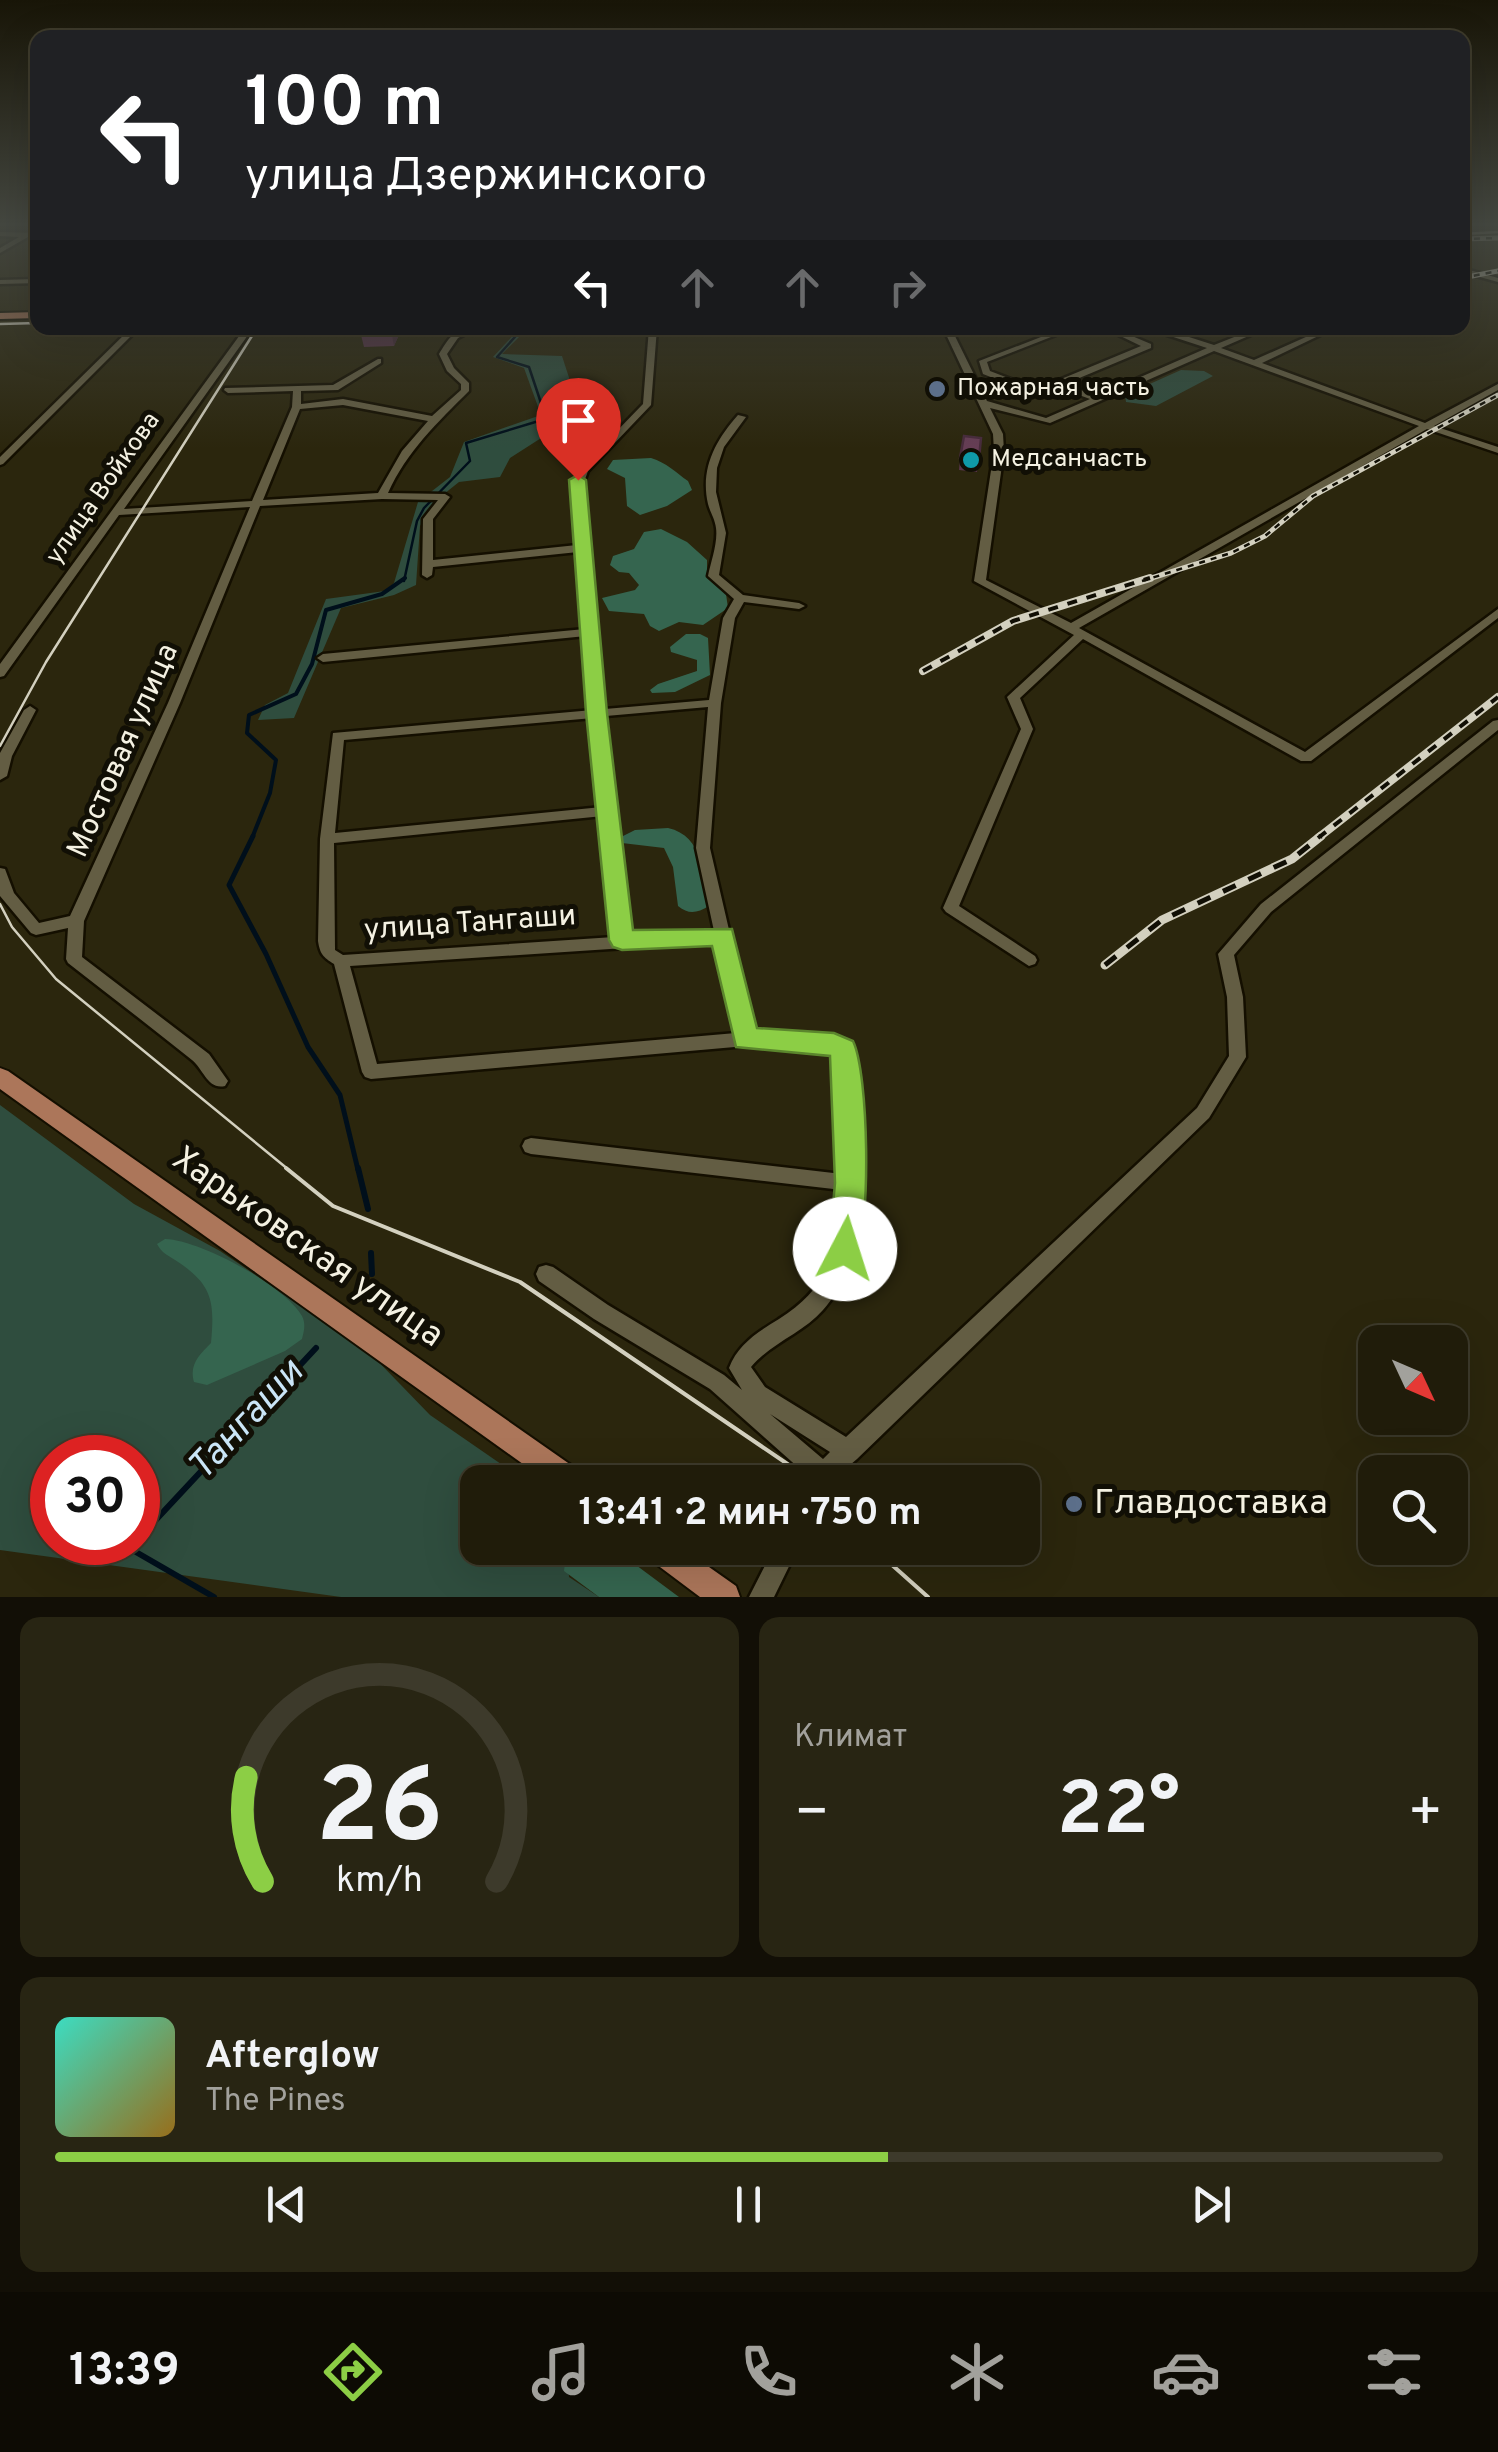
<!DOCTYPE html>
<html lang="ru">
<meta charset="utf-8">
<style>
:root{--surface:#201c0a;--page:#282513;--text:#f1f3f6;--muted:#a2a19c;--line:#3d3a2b;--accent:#8cce45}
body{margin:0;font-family:Overpass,sans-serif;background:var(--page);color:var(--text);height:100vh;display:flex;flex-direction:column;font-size:38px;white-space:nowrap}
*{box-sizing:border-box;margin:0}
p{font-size:32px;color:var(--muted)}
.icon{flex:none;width:55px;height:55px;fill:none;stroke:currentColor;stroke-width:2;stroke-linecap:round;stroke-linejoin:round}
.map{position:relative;height:1597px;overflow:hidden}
.sheet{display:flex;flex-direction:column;gap:20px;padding:20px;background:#120f06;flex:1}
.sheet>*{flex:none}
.top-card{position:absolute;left:30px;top:30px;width:1440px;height:305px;border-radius:20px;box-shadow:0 10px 40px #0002,0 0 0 2px var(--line);background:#202124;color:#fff;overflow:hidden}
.needle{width:65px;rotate:134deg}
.tools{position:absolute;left:1358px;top:1325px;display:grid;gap:20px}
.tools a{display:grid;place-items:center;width:110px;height:110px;border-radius:20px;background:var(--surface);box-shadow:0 10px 40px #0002,0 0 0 2px var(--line);font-size:50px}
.speed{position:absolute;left:30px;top:1435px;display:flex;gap:20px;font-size:50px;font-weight:700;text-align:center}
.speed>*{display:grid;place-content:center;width:130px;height:130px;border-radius:50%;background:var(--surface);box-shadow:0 10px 40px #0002,0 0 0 2px var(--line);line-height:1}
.speed .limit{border:15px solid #d22;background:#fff;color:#111}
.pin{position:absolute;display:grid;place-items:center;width:85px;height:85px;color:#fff;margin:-102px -42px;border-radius:50% 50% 50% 0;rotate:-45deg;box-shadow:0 0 10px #0007}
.pin .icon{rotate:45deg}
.me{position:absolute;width:110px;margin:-55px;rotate:5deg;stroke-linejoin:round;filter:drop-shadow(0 0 8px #0008)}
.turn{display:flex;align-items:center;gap:35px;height:210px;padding:0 50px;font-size:45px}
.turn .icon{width:130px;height:130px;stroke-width:2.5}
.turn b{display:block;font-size:70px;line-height:85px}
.lanes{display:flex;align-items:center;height:95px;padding:0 50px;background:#0003;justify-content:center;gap:50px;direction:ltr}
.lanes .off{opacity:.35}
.big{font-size:75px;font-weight:700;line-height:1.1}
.sheet .widget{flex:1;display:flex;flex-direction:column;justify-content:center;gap:15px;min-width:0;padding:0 35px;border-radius:20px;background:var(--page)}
.sheet .dial{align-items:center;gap:0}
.dial svg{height:260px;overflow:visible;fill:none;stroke:var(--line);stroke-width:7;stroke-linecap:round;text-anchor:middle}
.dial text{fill:var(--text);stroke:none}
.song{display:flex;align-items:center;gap:30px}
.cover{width:120px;height:120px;border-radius:15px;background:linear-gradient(135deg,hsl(170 70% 55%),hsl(40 70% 35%))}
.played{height:10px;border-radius:5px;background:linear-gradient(90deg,var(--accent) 60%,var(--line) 60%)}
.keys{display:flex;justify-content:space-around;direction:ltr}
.heat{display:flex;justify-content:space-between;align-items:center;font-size:55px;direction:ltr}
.sheet .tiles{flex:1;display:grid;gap:20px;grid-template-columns:1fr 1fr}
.widget:last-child{grid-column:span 2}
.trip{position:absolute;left:460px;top:1465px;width:580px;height:100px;border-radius:20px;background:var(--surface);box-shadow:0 10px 40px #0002,0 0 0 2px var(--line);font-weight:700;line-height:100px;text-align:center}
.menu{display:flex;height:160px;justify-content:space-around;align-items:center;background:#0d0b04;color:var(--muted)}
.menu .icon{width:70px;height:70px}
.menu .active{color:var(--accent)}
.menu b{font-size:45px;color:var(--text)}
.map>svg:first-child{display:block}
.green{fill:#2f4d3e;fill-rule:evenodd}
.forest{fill:#35654f}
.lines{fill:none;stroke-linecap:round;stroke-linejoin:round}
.stream-far3{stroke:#000f1b;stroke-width:2.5}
.stream-far2{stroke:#000f1b;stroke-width:4}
.stream-far1{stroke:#000f1b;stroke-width:5}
.stream{stroke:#000f1b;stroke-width:6}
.minor-casing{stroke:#140f00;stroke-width:5}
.major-casing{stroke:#140f00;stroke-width:4}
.minor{fill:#635d43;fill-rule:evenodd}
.major{fill:#ac765a;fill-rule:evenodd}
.tram-far1{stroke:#d3d0bf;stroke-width:2.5}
.tram{stroke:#d3d0bf;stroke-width:4}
.rail-far2-casing{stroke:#d3d0bf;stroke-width:5}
.rail-far1-casing{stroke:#d3d0bf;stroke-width:8}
.rail-casing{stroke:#d3d0bf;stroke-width:9}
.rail-far2{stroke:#110f05;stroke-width:2.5;stroke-dasharray:6;stroke-linecap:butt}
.rail-far1{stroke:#110f05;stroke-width:4;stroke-dasharray:10;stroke-linecap:butt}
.rail{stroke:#110f05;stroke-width:5;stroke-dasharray:14;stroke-linecap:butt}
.wall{fill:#573448}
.shaded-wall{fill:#472b3b}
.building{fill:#653d54;stroke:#472b3b;stroke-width:2.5}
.route{fill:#8cce45;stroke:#5b862d;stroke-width:2.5}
.service-dot{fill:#5c6f8a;stroke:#110f05;stroke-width:4}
.culture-dot{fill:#0f9aa8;stroke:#110f05;stroke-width:4}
.labels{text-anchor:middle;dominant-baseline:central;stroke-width:10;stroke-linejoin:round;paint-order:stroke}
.far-poi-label{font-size:25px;fill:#f4f1e2;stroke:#110f05;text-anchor:start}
.far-street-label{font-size:25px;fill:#f4f1e2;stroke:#110f05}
.street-label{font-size:30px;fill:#f4f1e2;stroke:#110f05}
.near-street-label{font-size:35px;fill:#f4f1e2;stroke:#110f05}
.near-poi-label{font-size:35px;fill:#f4f1e2;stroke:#110f05;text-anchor:start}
.near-water-label{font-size:38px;font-style:italic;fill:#cae5f7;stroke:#110f05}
</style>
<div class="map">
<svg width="1498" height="1597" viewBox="0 0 1498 1597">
<rect width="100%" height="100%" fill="#2b260d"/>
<path class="green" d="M 520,328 L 577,328 L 523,333 L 502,354 L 562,356 L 577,402 L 549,433 L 510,458 L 500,477 L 459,482 L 434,502 L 420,526 L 416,585 L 394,595 L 341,608 L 294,718 L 258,720 L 265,705 L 288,693 L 326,599 L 385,591 L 394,583 L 418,502 L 450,477 L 464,442 L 541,415 L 524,368 L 493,357 Z
M 1181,370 L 1204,371 L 1213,376 L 1156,406 L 1126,402 L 1125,395 Z
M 0,1105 L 134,1204 L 220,1251 L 368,1351 L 430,1415 L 524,1480 L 478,1482 L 478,1548 L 567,1548 L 569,1577 L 599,1597 L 341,1597 L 0,1550 ZM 52,1458 L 138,1458 L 138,1542 L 52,1542 Z"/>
<path class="forest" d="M 651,458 C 667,463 675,472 688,481 L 692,490 L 667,506 L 640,515 L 627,506 L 625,478 L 607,469 L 613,460 Z
M 661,529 L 687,542 L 707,560 L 707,578 L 726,594 L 728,608 L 703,625 L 679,622 L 659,631 L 650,626 L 644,614 L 609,611 L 602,598 L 635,590 L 639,585 L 629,573 L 619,572 L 610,565 L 613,556 L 634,549 L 644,532 Z
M 686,634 L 700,634 L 708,638 L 710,675 L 675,692 L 652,693 L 650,690 L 658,684 L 697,671 L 697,660 L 671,652 L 670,647 Z
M 668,828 C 704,836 703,876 709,906 C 697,913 689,915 678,906 L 673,867 L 664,848 L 622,843 L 621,837 L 635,830 Z
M 165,1239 C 200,1240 284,1285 302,1316 C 306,1324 304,1331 302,1339 L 285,1351 L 207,1385 L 194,1382 C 189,1365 199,1355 211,1343 C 215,1300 212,1284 175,1260 C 166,1254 162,1253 157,1244 Z
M 567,1548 L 613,1548 L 679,1597 L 599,1597 L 564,1571 Z"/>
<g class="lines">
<path class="stream-far3" d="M 404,581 L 417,521 L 424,508 L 470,461 L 466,443 L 542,420 L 545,415 L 529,367 L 497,357 L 523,328"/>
<path class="stream-far2" d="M 252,838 L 270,793 L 276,760 L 247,733 L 249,715 L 296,694 L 312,664 L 326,610 L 382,594 L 405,578"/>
<path class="stream-far1" d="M 253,836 L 229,885 L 266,954 L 308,1047 L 340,1095 L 358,1170"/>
<path class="stream" d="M 358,1168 L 368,1209
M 371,1253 L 372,1274
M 138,1539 L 316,1348
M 134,1542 L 129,1548 L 214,1597"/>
<defs>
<path id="minor" d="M 0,232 L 38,233 L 38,237 L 28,237 L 0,253 L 0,248 L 19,237 L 0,236 Z
M 1462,268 L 1498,278 L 1498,282 L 1462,272 Z
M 38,279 L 38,283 L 0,284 L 0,280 Z
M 131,328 L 139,328 L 3,464 L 0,465 L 0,457 Z
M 245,328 L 253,328 L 124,509 L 252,501 L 292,407 L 293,391 L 228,393 L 224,390 L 225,388 L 333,385 L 378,359 L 381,359 L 381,363 L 338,390 L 301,391 L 301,404 L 343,399 L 432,416 L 461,390 L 461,384 L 447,371 L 439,354 C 447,341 454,328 471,328 L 471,331 L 458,338 L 447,354 L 454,368 L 469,383 L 469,391 C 437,423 407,451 388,493 L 445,494 L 450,497 L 433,519 L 433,560 L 577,545 L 572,488 L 581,468 L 643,404 L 649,328 L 657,328 L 651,405 L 588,471 L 582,488 L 605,709 L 709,700 L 723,618 L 734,599 L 708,576 C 711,561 718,543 716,528 C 715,519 710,512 708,504 C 700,469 715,441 738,415 L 746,417 L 724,447 L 717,468 L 716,492 L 726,533 L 719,575 L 743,595 L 799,603 L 805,606 L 799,609 L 744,602 L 735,618 L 721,703 L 710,848 L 753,1033 L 834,1037 L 849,1044 C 858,1065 857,1089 858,1112 C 862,1177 869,1258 823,1310 C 803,1333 771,1343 751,1367 L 765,1387 L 846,1437 L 1197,1108 L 1229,1056 L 1227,997 L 1218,954 L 1261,904 L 1493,721 L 1498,720 L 1498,730 L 1271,912 L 1234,955 L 1243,997 L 1246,1057 L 1209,1118 L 857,1459 L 830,1482 L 807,1482 L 809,1477 L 710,1389 L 594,1319 L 539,1281 L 536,1274 L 539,1267 L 546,1265 L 553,1267 L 608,1305 L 724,1375 L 742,1390 L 729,1368 C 738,1344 758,1332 779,1319 C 832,1285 838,1250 842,1190 L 531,1154 L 525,1152 L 522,1146 L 525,1140 L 531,1138 L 842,1174 L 838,1068 L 835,1053 L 831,1051 L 746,1046 L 371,1079 L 365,1077 L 362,1072 L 334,964 C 323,957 320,954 318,941 L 320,839 L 333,733 L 593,710 L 586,636 L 323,662 L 317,658 L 323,654 L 585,629 L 578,552 L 433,567 L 432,575 L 427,578 L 422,575 L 423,519 L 438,500 L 382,499 L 260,506 L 180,703 L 84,921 L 82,957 L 209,1054 L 228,1081 L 225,1086 C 208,1090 204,1070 192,1060 C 151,1027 109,995 68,963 L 66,959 L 68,928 L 36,935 L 31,933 L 0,896 L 0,868 L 5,869 L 14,893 L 39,923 L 70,916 L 168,703 L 250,507 L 119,515 L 4,676 L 0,677 L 0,664 ZM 343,405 L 428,421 L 402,451 L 378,493 L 263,500 L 300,409 ZM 708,707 L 696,848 L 714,931 L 629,936 L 606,716 ZM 593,718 L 602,807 L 335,833 L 344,740 ZM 603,816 L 614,937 L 343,955 L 335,950 L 334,843 ZM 716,942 L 736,1033 L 377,1064 L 350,966 ZM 770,1414 L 830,1452 L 823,1459 Z
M 943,328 L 951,328 L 987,401 L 1046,418 L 1090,399 L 1057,387 L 1040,394 L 1034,394 L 983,374 L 979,361 L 1064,328 L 1074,328 L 987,362 L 990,371 L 1037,389 L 1141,346 L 1104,328 L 1113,328 L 1151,344 L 1151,348 L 1065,384 L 1097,396 L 1207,348 L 1152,330 L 1151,328 L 1161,328 L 1214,345 L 1257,328 L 1267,328 L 1221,348 L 1254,360 L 1326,328 L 1335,328 L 1262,363 L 1425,423 L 1498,384 L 1498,390 L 1434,426 L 1498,447 L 1498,453 L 1427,429 L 1079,628 L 1305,752 L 1498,609 L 1498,618 L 1311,761 L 1301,761 L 1083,639 L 1020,698 L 1033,729 L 959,906 L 1035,956 L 1037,960 L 1035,964 L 1029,966 L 946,912 L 943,908 L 1021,729 L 1007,697 L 1074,635 L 974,581 L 994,451 L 993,434 ZM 1214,351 L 1419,426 L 1071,623 L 986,580 L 1004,451 L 1003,434 L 990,408 L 1050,423 Z
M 30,706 L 36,710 L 12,756 L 7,776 L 0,780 L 0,753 L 24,710 Z
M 774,1548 L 798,1548 L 774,1597 L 749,1597 Z"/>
<path id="major" d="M 38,312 L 38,318 L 0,319 L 0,313 Z
M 0,1068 L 8,1071 L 581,1472 L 585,1482 L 548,1482 L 0,1089 Z
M 643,1548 L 682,1548 L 736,1586 L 740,1597 L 700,1597 L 648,1558 Z"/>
</defs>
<use href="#minor" class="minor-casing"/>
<use href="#major" class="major-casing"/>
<use href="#minor" class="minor"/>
<use href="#major" class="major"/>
<path class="tram-far1" d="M 1462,234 L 1498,232
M 0,324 L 38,323
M 0,746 L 46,662 L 257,328
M 0,904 L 12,927 L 56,979 L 289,1170"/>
<path class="tram" d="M 286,1168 L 333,1206 L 520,1282 L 814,1482
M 873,1548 L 928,1597"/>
<defs>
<path id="rail-far2" d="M 1462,239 L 1498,238
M 1462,278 L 1498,271
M 1142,581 L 1231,553 L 1265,536 L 1313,496 L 1498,395"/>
<path id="rail-far1" d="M 923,671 L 1013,621 L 1150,578
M 1318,838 L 1498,697"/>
<path id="rail" d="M 1105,965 L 1162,920 L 1292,859 L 1321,836"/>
</defs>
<use href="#rail-far2" class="rail-far2-casing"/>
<use href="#rail-far1" class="rail-far1-casing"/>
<use href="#rail" class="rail-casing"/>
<use href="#rail-far2" class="rail-far2"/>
<use href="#rail-far1" class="rail-far1"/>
<use href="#rail" class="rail"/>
</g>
<path class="wall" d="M 402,328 L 394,346 L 364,347 L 361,335 Z
M 981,438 L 977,472 L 959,470 L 960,458 Z"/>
<path class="shaded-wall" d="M 395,328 L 402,328 L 394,346 L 392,335 Z"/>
<path class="building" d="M 365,328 L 395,328 L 392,335 L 361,335 Z
M 964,436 L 981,438 L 979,459 L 960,458 Z"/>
<linearGradient id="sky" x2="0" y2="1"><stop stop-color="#181507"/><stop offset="0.5" stop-color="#444740"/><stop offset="1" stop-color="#444740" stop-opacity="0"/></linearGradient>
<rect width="1498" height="449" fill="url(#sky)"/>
<path class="route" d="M 578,475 L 586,480 L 607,713 L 633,930 L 732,929 L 757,1028 L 834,1033 L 853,1041 C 869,1074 871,1225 856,1259 L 845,1264 L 834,1259 L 829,1249 L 835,1183 L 830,1056 L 736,1047 L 712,946 L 622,950 L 613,947 L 609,940 L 586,713 L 569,480 Z"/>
<g class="service-dot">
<circle cx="937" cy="389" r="10"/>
<circle cx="1074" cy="1504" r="10"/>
</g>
<circle class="culture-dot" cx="971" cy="460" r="10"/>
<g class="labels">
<g class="far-poi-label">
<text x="957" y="389">Пожарная часть</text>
<text x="991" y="460">Медсанчасть</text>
</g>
<g class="far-street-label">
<text transform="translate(104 489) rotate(-55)">улица Войкова</text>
</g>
<g class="street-label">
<text transform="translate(124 751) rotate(-66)">Мостовая улица</text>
<text transform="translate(470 924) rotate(-4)">улица Тангаши</text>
</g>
<g class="near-street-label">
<text transform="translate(307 1248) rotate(35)">Харьковская улица</text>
</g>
<g class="near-poi-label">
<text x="1094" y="1504">Главдоставка</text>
</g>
<g class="near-water-label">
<text transform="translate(247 1421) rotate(-47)">Тангаши</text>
</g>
</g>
</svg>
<div class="tools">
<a><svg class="needle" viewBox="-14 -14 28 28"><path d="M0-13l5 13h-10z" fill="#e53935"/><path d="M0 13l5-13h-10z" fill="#a2a19c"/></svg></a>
<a><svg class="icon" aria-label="search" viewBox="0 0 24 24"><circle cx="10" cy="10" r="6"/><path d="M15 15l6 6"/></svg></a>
</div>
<div class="speed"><div class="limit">30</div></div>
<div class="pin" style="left:578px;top:480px;background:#d93025"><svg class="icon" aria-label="arrive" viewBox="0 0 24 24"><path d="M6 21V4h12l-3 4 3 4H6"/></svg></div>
<svg class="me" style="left:845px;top:1249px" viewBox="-20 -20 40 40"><circle r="19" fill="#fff"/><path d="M0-13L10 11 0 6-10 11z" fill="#8cce45"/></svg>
<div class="trip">13:41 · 2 мин · 750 m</div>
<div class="top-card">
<div class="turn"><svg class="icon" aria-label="left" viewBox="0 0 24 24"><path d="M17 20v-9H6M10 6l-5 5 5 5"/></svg><div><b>100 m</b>улица Дзержинского</div></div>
<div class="lanes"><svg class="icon" aria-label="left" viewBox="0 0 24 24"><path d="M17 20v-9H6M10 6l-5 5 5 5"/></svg><svg class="icon off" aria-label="ahead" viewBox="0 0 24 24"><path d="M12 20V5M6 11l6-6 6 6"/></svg><svg class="icon off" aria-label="ahead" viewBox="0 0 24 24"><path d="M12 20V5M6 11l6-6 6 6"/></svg><svg class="icon off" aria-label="right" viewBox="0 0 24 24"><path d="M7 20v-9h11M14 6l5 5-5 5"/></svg></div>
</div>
</div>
<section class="sheet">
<div class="tiles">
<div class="widget dial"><svg viewBox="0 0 100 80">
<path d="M14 69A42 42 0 1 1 86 69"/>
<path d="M14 69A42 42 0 0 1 9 37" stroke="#8cce45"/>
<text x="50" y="56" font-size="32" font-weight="700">26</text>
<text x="50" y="72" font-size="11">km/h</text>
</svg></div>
<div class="widget"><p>Климат</p>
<div class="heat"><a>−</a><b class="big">22°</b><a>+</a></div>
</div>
<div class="widget">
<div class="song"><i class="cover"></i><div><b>Afterglow</b><p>The Pines</p></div></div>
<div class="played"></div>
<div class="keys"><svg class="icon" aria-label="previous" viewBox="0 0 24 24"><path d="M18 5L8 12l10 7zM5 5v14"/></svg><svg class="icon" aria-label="pause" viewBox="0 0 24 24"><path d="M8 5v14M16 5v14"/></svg><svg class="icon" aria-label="next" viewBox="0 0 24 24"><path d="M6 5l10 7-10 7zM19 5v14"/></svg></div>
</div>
</div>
</section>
<nav class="menu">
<b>13:39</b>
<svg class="icon active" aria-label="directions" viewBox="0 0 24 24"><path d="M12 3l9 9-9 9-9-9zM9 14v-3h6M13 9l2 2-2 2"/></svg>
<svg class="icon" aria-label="music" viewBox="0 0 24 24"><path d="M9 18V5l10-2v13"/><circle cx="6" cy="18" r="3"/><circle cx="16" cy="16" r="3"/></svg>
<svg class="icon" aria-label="phone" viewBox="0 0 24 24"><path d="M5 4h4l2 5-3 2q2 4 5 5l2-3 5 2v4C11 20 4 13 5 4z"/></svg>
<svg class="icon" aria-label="climate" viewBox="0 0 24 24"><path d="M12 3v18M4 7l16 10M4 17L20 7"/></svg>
<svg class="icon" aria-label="car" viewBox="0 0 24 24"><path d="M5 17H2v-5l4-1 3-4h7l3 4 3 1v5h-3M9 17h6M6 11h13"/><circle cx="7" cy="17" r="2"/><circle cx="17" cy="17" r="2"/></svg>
<svg class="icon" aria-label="filters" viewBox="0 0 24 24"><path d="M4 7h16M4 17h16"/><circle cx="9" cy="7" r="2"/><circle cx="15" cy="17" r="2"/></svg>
</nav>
